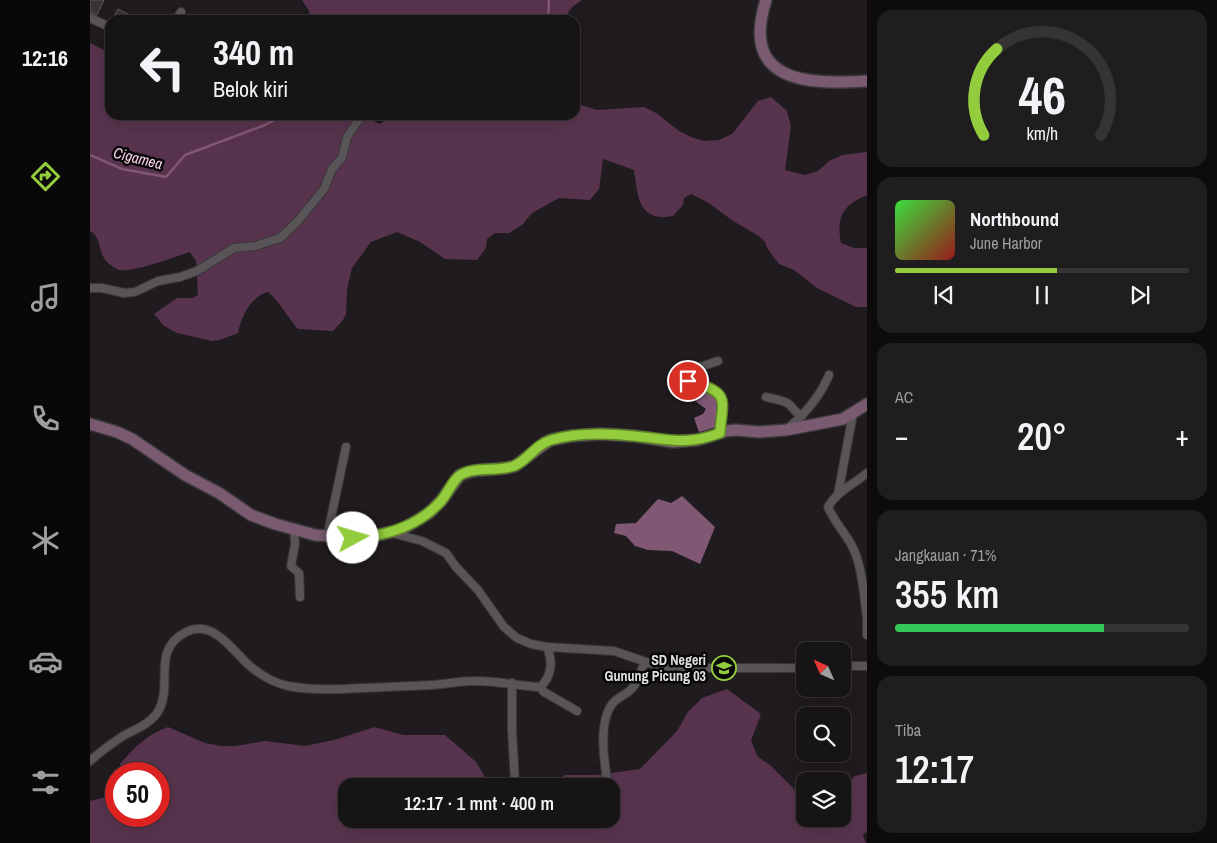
<!DOCTYPE html>
<html lang="id">
<meta charset="utf-8">
<style>
:root{--surface:#171416;--page:#201d1f;--text:#f1f3f6;--muted:#9e9ea1;--line:#363335;--accent:#93cc3d}
body{margin:0;font-family:"Archivo Narrow",sans-serif;background:var(--page);color:var(--text);height:100vh;display:flex;flex-direction:column;font-size:19px;white-space:nowrap}
*{box-sizing:border-box;margin:0}
p{font-size:16px;color:var(--muted)}
.icon{flex:none;width:28px;height:28px;fill:none;stroke:currentColor;stroke-width:2;stroke-linecap:round;stroke-linejoin:round}
.map{position:relative;flex:1;overflow:hidden}
.sheet{display:flex;flex-direction:column;gap:10px;padding:10px;background:#0d0b0c;width:350px}
.sheet>*{flex:none}
.banner{position:absolute;left:15px;top:15px;width:475px;height:105px;border-radius:15px;box-shadow:0 5px 20px #0002,0 0 0 1px var(--line);background:#171416;color:var(--text);overflow:hidden}
.needle{width:32px;rotate:315deg}
.fabs{position:absolute;left:706px;top:642px;display:grid;gap:10px}
.fabs a{display:grid;place-items:center;width:55px;height:55px;border-radius:10px;background:var(--surface);box-shadow:0 5px 20px #0002,0 0 0 1px var(--line);font-size:25px}
.speed{position:absolute;left:15px;top:762px;display:flex;gap:10px;font-size:25px;font-weight:700;text-align:center}
.speed>*{display:grid;place-content:center;width:65px;height:65px;border-radius:50%;background:var(--surface);box-shadow:0 5px 20px #0002,0 0 0 1px var(--line);line-height:1}
.speed .limit{border:8px solid #d22;background:#fff;color:#111}
.pin{position:absolute;display:grid;place-items:center;width:42px;height:42px;color:#fff;margin:-21px;border:2px solid #fff;border-radius:50%;box-shadow:0 1px 5px #0007}
.me{position:absolute;width:55px;margin:-28px;rotate:84deg;stroke-linejoin:round;filter:drop-shadow(0 0 4px #0008)}
.turn{display:flex;align-items:center;gap:18px;height:105px;padding:0 25px;font-size:22px}
.turn .icon{width:65px;height:65px;stroke-width:2.5}
.turn b{display:block;font-size:35px;line-height:42px}
.big{font-size:38px;font-weight:600;line-height:1.1}
.sheet .widget{flex:1;display:flex;flex-direction:column;justify-content:center;gap:8px;min-width:0;padding:0 18px;border-radius:15px;background:var(--page)}
.sheet .dial{align-items:center;gap:0}
.dial svg{height:130px;overflow:visible;fill:none;stroke:var(--line);stroke-width:7;stroke-linecap:round;text-anchor:middle}
.dial text{fill:var(--text);stroke:none}
.song{display:flex;align-items:center;gap:15px}
.cover{width:60px;height:60px;border-radius:8px;background:linear-gradient(135deg,hsl(120 70% 55%),hsl(0 70% 35%))}
.played{height:5px;border-radius:2px;background:linear-gradient(90deg,var(--accent) 55%,var(--line) 55%)}
.keys{display:flex;justify-content:space-around;direction:ltr}
.heat{display:flex;justify-content:space-between;align-items:center;font-size:28px;direction:ltr}
.charge{height:8px;border-radius:4px;background:linear-gradient(90deg,#34c759 71%,var(--line) 0)}
.trip{position:absolute;left:248px;top:778px;width:282px;height:50px;border-radius:15px;background:var(--surface);box-shadow:0 5px 20px #0002,0 0 0 1px var(--line);font-weight:600;line-height:50px;text-align:center}
main{display:flex;flex:1;min-height:0}
.tabs{display:flex;flex-direction:column;width:90px;justify-content:space-around;align-items:center;background:#090809;color:var(--muted)}
.tabs .icon{width:35px;height:35px}
.tabs .current{color:var(--accent)}
.tabs b{font-size:22px;color:var(--text)}
.map>svg:first-child{display:block}
.forest{fill:#58334d}
.water{fill:#805874}
.lines{fill:none;stroke-linecap:round;stroke-linejoin:round}
.stream{stroke:#805874;stroke-width:2.5}
.building{fill:#383436;stroke:#5d585b}
.minor-casing{stroke:#393638;stroke-width:10}
.secondary-casing{stroke:#393638;stroke-width:14}
.minor{stroke:#585457;stroke-width:8}
.secondary{stroke:#795a70;stroke-width:11}
.route-casing{stroke:#608528;stroke-width:12}
.route{stroke:#93cc3d;stroke-width:9}
.labels{text-anchor:middle;dominant-baseline:central;stroke-width:5;stroke-linejoin:round;paint-order:stroke}
.poi-label{font-size:14px;font-weight:bold;fill:#e2e0e1;stroke:#080707;text-anchor:end}
.water-label{font-size:15px;font-style:italic;fill:#fcd3ee;stroke:#080707}
</style>
<main>
<nav class="tabs">
<b>12:16</b>
<svg class="icon current" aria-label="directions" viewBox="0 0 24 24"><path d="M12 3l9 9-9 9-9-9zM9 14v-3h6M13 9l2 2-2 2"/></svg>
<svg class="icon" aria-label="music" viewBox="0 0 24 24"><path d="M9 18V5l10-2v13"/><circle cx="6" cy="18" r="3"/><circle cx="16" cy="16" r="3"/></svg>
<svg class="icon" aria-label="phone" viewBox="0 0 24 24"><path d="M5 4h4l2 5-3 2q2 4 5 5l2-3 5 2v4C11 20 4 13 5 4z"/></svg>
<svg class="icon" aria-label="climate" viewBox="0 0 24 24"><path d="M12 3v18M4 7l16 10M4 17L20 7"/></svg>
<svg class="icon" aria-label="car" viewBox="0 0 24 24"><path d="M5 17H2v-5l4-1 3-4h7l3 4 3 1v5h-3M9 17h6M6 11h13"/><circle cx="7" cy="17" r="2"/><circle cx="17" cy="17" r="2"/></svg>
<svg class="icon" aria-label="filters" viewBox="0 0 24 24"><path d="M4 7h16M4 17h16"/><circle cx="9" cy="7" r="2"/><circle cx="15" cy="17" r="2"/></svg>
</nav>
<div class="map">
<svg width="777" height="843" viewBox="0 0 777 843">
<rect width="100%" height="100%" fill="#1f1b1e"/>
<path class="forest" d="M 212,0 L 492,0 L 482,7 L 473,20 L 220,20 L 219,11 Z
M 0,43 L 20,53 L 20,115 L 242,115 L 243,118 C 264,112 271,115 290,124 L 302,115 L 485,115 L 485,103 L 507,110 L 554,107 L 566,113 L 589,131 L 601,137 L 614,141 L 629,140 L 642,134 L 668,101 L 681,97 L 697,111 L 701,126 L 695,170 L 715,175 L 728,171 L 739,161 L 752,155 L 777,152 L 777,195 C 753,205 746,217 751,243 L 764,248 L 777,248 L 777,307 L 766,307 L 727,288 L 704,270 L 689,264 L 677,248 L 675,242 L 669,236 L 643,221 L 619,203 L 601,194 L 594,198 L 593,205 L 583,216 C 548,222 548,197 544,170 L 513,159 L 509,189 L 500,200 L 469,198 L 442,213 L 432,225 L 419,233 L 405,233 L 397,239 L 396,248 L 387,260 L 355,259 L 330,242 L 307,232 L 281,242 L 262,268 L 257,290 L 256,314 L 253,320 L 243,331 L 208,329 C 198,318 190,302 178,292 C 161,296 151,317 148,333 L 130,340 L 122,341 L 87,333 L 74,326 L 64,314 L 87,298 L 102,298 L 108,295 L 106,261 L 100,252 C 85,257 42,273 29,270 C 24,268 16,262 14,258 C 8,248 11,237 0,231 Z
M 637,689 L 671,714 L 661,741 L 668,757 L 680,765 L 706,791 L 715,795 L 715,819 L 752,819 L 753,787 L 765,776 L 777,773 L 777,832 L 773,834 L 775,842 L 777,843 L 0,843 L 0,801 L 20,796 L 26,799 L 26,816 L 69,816 L 69,774 L 32,774 L 30,764 C 44,748 57,734 78,727 L 115,743 L 131,746 L 146,746 L 175,741 L 215,746 L 244,740 L 285,727 L 313,735 L 355,735 L 386,762 L 400,785 L 403,786 L 256,786 L 256,819 L 521,819 L 521,786 L 457,786 L 475,775 L 506,775 L 550,769 L 587,731 L 598,712 L 612,698 Z"/>
<path class="water" d="M 616,386 L 637,401 L 635,427 L 610,435 L 604,418 L 613,414 L 616,409 L 605,401 Z
M 592,496 L 625,527 L 610,564 L 582,551 L 558,550 L 545,546 L 536,536 L 524,533 L 526,524 L 546,523 L 568,499 L 581,503 Z"/>
<g class="lines">
<path class="stream" d="M 458,20 L 459,0
M 0,155 L 32,169 L 76,177 L 95,155 L 175,125 L 194,115"/>
</g>
<path class="building" d="M 0,0 L 14,0 L 7,15 L 0,12 Z
M 28,9 L 50,20 L 22,20 Z"/>
<g class="lines">
<defs>
<path id="minor" d="M 0,18 L 20,27
M 86,20 L 91,12
M 0,288 L 12,288 L 34,293 L 45,292 L 68,281 L 90,277 L 107,271 L 144,248 L 165,246 L 190,238 L 207,222 L 234,189 L 242,169 L 252,158 L 257,137 L 272,115
M 628,361 L 607,368 L 597,373 L 595,378 C 603,388 631,384 633,402 C 634,410 630,424 630,433
M 676,397 C 683,399 695,400 700,405 C 704,410 706,413 712,416
M 697,429 C 715,414 730,397 739,375
M 777,473 C 764,484 746,492 738,507 C 744,521 754,532 761,544 C 772,563 774,596 777,618
M 748,494 L 763,414
M 204,529 L 205,544 L 201,566 L 209,573 L 210,597
M 302,533 L 332,541 L 356,553 L 366,567 L 388,590 L 414,627 L 427,638 L 441,644 L 457,647 L 524,651 L 568,666 L 585,668 L 715,668
M 237,537 L 256,447
M 777,621 L 777,635
M 752,666 L 777,666
M 422,683 L 422,730 L 425,783
M 450,687 L 454,692 L 487,711
M 0,761 C 10,752 22,743 33,736 C 46,729 62,723 69,710 C 83,683 61,650 96,632 C 124,618 144,653 161,667 C 172,676 184,683 198,686 C 231,692 263,688 296,687 C 315,686 334,686 352,684 C 362,683 372,681 382,681 C 405,680 427,686 450,687 C 462,677 463,661 457,647
M 517,780 C 514,759 508,721 523,703 C 529,696 539,694 544,686 C 550,678 550,669 556,662"/>
<path id="secondary" d="M 676,0 C 650,82 716,85 777,81
M 0,424 L 27,432 L 42,439 L 95,475 L 129,493 L 161,515 L 185,524 L 225,535 L 263,538 L 284,536 L 311,530 L 339,513 L 351,501 L 370,475 L 383,471 L 416,468 L 425,466 L 460,440 L 481,436 L 511,434 L 544,436 L 583,442 L 607,440 L 636,431 L 646,430 L 669,432 L 696,430 L 753,419 L 777,404"/>
</defs>
<use href="#minor" class="minor-casing"/>
<use href="#secondary" class="secondary-casing"/>
<use href="#minor" class="minor"/>
<use href="#secondary" class="secondary"/>
</g>
<g class="lines">
<defs>
<path id="route" d="M 263,538 C 297,536 328,527 351,501 C 358,493 361,483 369,476 C 381,466 408,472 424,466 C 438,460 446,444 461,440 C 488,432 517,433 544,436 C 578,439 596,446 630,433 C 630,424 634,407 632,401 C 630,388 608,384 598,381"/>
</defs>
<use href="#route" class="route-casing"/>
<use href="#route" class="route"/>
</g>
<defs>
<symbol id="school-ring" viewBox="-11 -11 22 22"><circle r="9.5" fill="#080707" stroke="#93cc3d" stroke-width="1.5"/><path d="M0-5L7-2L0 1L-7-2ZM-4 1L0 2.5L4 1V4Q0 6-4 4Z" fill="#93cc3d"/></symbol>
</defs>
<g fill-rule="evenodd">
<use href="#school-ring" x="620" y="654" width="28" height="28"/>
</g>
<g class="labels">
<g class="poi-label">
<text x="616" y="660">SD Negeri<tspan x="616" dy="16">Gunung Picung 03</tspan></text>
</g>
<g class="water-label">
<text transform="translate(48 158) rotate(14)">Cigamea</text>
</g>
</g>
</svg>
<div class="fabs">
<a><svg class="needle" viewBox="-14 -14 28 28"><path d="M0-13l5 13h-10z" fill="#e53935"/><path d="M0 13l5-13h-10z" fill="#9e9ea1"/></svg></a>
<a><svg class="icon" aria-label="search" viewBox="0 0 24 24"><circle cx="10" cy="10" r="6"/><path d="M15 15l6 6"/></svg></a>
<a><svg class="icon" aria-label="layers" viewBox="0 0 24 24"><path d="M12 4l9 5-9 5-9-5zM3 14l9 5 9-5"/></svg></a>
</div>
<div class="speed"><div class="limit">50</div></div>
<div class="pin" style="left:598px;top:381px;background:#d93025"><svg class="icon" aria-label="arrive" viewBox="0 0 24 24"><path d="M6 21V4h12l-3 4 3 4H6"/></svg></div>
<svg class="me" style="left:263px;top:538px" viewBox="-20 -20 40 40"><circle r="19" fill="#fff"/><path d="M0-13L10 11 0 6-10 11z" fill="#93cc3d"/></svg>
<div class="trip">12:17 · 1 mnt · 400 m</div>
<div class="banner">
<div class="turn"><svg class="icon" aria-label="left" viewBox="0 0 24 24"><path d="M17 20v-9H6M10 6l-5 5 5 5"/></svg><div><b>340 m</b>Belok kiri</div></div>
</div>
</div>
<section class="sheet">
<div class="widget dial"><svg viewBox="0 0 100 80">
<path d="M14 69A42 42 0 1 1 86 69"/>
<path d="M14 69A42 42 0 0 1 22 16" stroke="#93cc3d"/>
<text x="50" y="56" font-size="32" font-weight="700">46</text>
<text x="50" y="72" font-size="11">km/h</text>
</svg></div>
<div class="widget">
<div class="song"><i class="cover"></i><div><b>Northbound</b><p>June Harbor</p></div></div>
<div class="played"></div>
<div class="keys"><svg class="icon" aria-label="previous" viewBox="0 0 24 24"><path d="M18 5L8 12l10 7zM5 5v14"/></svg><svg class="icon" aria-label="pause" viewBox="0 0 24 24"><path d="M8 5v14M16 5v14"/></svg><svg class="icon" aria-label="next" viewBox="0 0 24 24"><path d="M6 5l10 7-10 7zM19 5v14"/></svg></div>
</div>
<div class="widget"><p>AC</p>
<div class="heat"><a>−</a><b class="big">20°</b><a>+</a></div>
</div>
<div class="widget"><p>Jangkauan · 71%</p><b class="big">355 km</b><div class="charge"></div></div>
<div class="widget"><p>Tiba</p><b class="big">12:17</b></div>
</section>
</main>
